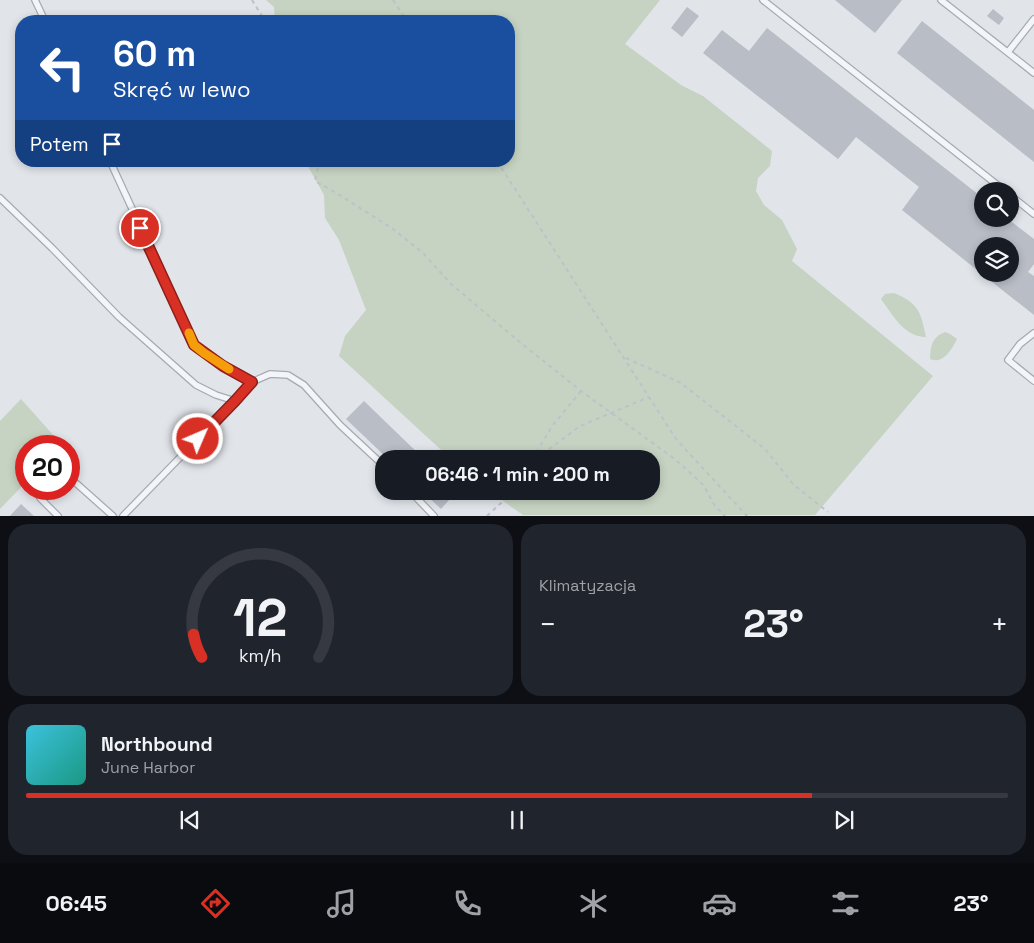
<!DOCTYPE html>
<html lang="pl">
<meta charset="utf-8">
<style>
:root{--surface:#171b24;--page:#20242c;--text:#f1f3f6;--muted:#9ea1a6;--line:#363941;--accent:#d93025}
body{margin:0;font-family:"Space Grotesk",sans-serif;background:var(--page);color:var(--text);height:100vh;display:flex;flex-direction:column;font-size:19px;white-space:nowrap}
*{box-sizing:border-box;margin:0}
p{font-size:16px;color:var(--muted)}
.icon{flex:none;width:28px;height:28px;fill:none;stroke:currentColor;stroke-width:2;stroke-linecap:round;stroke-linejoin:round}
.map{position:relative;height:516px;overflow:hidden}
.sheet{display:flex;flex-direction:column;gap:8px;padding:8px;background:#0d0f14;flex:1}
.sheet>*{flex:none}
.guide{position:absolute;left:15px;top:15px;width:500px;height:152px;border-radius:20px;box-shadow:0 2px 8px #0003;background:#1a4fa0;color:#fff;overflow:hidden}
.controls{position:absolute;left:974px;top:182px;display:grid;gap:10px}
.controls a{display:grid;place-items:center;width:45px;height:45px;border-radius:50%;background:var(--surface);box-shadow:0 2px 8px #0003;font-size:25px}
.speed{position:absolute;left:15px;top:435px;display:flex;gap:10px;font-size:25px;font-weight:700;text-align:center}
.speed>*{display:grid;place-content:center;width:65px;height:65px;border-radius:50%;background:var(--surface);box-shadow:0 2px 8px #0003;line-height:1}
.speed .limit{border:8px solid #d22;background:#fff;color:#111}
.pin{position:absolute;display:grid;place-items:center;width:42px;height:42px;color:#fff;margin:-21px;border:2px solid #fff;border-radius:50%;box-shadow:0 1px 5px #0007}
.me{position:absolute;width:55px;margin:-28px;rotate:45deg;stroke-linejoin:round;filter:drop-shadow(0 0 4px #0008)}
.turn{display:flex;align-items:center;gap:18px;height:105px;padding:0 15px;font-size:22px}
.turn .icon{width:65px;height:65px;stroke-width:2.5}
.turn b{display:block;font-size:35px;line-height:42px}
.then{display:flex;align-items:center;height:48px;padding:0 15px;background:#0003;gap:10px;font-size:19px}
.big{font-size:38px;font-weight:800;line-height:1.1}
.sheet .card{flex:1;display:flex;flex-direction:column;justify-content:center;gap:8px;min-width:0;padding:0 18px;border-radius:20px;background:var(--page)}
.sheet .dial{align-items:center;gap:0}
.dial svg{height:130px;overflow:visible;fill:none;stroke:var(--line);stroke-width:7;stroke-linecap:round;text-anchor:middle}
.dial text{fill:var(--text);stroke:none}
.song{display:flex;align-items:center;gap:15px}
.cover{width:60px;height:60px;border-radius:8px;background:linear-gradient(135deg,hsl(190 70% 55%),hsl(170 70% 35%))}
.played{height:5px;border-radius:2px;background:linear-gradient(90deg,var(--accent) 80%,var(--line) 80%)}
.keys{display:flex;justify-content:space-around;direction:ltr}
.heat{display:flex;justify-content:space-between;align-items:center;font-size:28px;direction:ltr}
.sheet .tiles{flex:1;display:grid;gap:8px;grid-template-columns:1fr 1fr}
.card:last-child{grid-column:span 2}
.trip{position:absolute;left:375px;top:450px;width:285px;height:50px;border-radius:20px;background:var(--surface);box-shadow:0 2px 8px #0003;font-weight:800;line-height:50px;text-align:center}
.tab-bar{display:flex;height:80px;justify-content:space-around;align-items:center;background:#090b0e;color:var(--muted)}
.tab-bar .icon{width:35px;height:35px}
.tab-bar .active{color:var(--accent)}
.tab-bar b{font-size:22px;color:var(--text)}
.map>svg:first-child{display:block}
.green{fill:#c6d3c2}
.building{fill:#b8bdc6}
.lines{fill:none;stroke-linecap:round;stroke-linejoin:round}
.lane-casing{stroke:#a6abb3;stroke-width:8}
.path{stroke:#bec2c8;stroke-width:2;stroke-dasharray:4 4;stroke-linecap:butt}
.lane{stroke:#f3f5f8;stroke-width:5.5}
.route-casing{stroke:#8d1f18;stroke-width:12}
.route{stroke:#d93025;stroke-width:9}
.slow{stroke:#f59e0b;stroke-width:9}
</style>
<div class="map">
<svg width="1034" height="516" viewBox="0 0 1034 516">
<rect width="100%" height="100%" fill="#e1e4e9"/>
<path class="green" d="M 266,0 L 660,0 L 625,44 L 681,85 L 703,96 L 772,151 L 770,166 L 758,178 L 756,191 L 764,205 L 782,220 L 797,249 L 792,261 L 933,376 L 815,515 L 523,515 L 489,491 L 651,491 L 651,459 L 451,459 L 339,356 L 345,336 L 366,310 L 339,240 L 325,218 L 324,195 L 305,161 L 509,161 L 509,21 L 275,21 L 274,7 Z
M 894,293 C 919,303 921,313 926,337 C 904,337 892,314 881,299 L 885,294 Z
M 945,332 L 950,334 L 957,339 C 952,349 943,365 930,359 C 931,346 931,338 945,332 Z
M 21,399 L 63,446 L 26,446 L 26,482 L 0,509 L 0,421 Z"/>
<path class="building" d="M 835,0 L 902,0 L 875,33 Z
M 687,7 L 699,16 L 682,37 L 671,28 Z
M 993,9 L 1004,18 L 999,25 L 987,16 Z
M 922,21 L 1034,110 L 1034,162 L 897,53 Z
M 767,28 L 979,195 L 982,199 L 982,219 L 1008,219 L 1034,239 L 1034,264 L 1028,272 L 1034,276 L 1034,315 L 982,274 L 1010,274 L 1010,246 L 982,246 L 982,274 L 902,210 L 919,187 L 856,137 L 838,159 L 703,53 L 722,30 L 749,51 Z
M 364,401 L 424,459 L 388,459 L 346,419 Z
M 422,491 L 457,491 L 441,509 Z
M 21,504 L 34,516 L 10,516 Z"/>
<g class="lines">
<defs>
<path id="lane" d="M 35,0 L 45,21
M 763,0 L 1005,191
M 941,0 L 1034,73
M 1008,52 L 1034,19
M 110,161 L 195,345 L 223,366 L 252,382
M 1010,195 L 1034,214
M 0,198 L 52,248 L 119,317 L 196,385 L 216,395 L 235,401
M 1034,333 L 1020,344 L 1008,360 L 1034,381
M 69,479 L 77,484 L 113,516
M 42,489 L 40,498 L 58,516
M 410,491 L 434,516
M 123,516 L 235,401 L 252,382 L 270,374 L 288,375 L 304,385 L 340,425 L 384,466"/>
</defs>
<use href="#lane" class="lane-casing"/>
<path class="path" d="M 252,0 L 265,21
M 393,0 L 407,21
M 322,161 L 318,168 L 315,181 L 338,194 L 393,229 L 423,253 L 450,283 L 516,339 L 581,391 L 676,460 L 694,476 L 704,486 L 715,506 L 725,516
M 497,161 L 676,439 L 747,516
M 626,358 L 681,383 L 765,449 L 794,485 L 828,512
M 532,459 L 553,425 L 581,391
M 536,459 L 580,426 L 649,397
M 487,516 L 501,503 L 511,491"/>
<use href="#lane" class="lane"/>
</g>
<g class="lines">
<defs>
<path id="route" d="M 140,228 L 194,345 L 223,366 L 252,382 L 235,401 L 198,439"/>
</defs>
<use href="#route" class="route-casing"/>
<use href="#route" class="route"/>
<path class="slow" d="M 189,333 L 194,345 L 204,353 L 229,369"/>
</g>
</svg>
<div class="controls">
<a><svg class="icon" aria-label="search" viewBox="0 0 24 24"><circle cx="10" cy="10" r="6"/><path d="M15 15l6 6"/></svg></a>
<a><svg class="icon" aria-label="layers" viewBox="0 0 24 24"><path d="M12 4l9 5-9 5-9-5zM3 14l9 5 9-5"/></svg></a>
</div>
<div class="speed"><div class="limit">20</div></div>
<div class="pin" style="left:140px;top:228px;background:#d93025"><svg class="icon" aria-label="arrive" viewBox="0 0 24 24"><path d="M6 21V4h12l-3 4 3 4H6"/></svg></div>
<svg class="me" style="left:198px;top:439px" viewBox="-20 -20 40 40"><circle r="17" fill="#d93025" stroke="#fff" stroke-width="3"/><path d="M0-11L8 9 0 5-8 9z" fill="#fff"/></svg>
<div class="trip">06:46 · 1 min · 200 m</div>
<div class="guide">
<div class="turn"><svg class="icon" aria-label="left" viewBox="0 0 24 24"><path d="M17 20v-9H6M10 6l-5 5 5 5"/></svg><div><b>60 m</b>Skręć w lewo</div></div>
<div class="then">Potem<svg class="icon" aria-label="arrive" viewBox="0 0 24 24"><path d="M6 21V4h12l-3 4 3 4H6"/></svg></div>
</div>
</div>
<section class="sheet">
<div class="tiles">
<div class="card dial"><svg viewBox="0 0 100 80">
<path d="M14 69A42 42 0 1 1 86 69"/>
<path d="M14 69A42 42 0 0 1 9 55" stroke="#d93025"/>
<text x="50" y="56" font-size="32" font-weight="700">12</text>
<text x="50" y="72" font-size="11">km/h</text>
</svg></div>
<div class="card"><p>Klimatyzacja</p>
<div class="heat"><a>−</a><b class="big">23°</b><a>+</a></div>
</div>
<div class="card">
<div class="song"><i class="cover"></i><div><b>Northbound</b><p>June Harbor</p></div></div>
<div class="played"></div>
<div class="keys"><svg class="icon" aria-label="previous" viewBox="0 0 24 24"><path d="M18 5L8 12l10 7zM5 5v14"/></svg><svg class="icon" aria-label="pause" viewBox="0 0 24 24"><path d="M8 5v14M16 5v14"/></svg><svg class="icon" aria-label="next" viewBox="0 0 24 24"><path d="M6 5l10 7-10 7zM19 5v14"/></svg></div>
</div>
</div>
</section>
<nav class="tab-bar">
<b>06:45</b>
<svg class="icon active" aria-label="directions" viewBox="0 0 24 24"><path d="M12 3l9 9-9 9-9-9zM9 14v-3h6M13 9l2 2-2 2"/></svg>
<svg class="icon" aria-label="music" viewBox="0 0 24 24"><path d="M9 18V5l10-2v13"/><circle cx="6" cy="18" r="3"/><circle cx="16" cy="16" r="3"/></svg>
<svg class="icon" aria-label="phone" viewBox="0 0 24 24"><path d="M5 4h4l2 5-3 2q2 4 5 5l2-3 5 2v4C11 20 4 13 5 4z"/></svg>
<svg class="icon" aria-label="climate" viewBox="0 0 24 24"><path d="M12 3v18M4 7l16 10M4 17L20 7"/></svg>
<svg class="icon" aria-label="car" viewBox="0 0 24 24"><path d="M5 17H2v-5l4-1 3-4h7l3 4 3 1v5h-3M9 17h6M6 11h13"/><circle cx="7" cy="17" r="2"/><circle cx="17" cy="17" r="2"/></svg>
<svg class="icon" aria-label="filters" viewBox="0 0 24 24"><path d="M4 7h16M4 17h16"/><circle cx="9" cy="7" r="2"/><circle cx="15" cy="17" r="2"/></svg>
<b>23°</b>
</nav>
